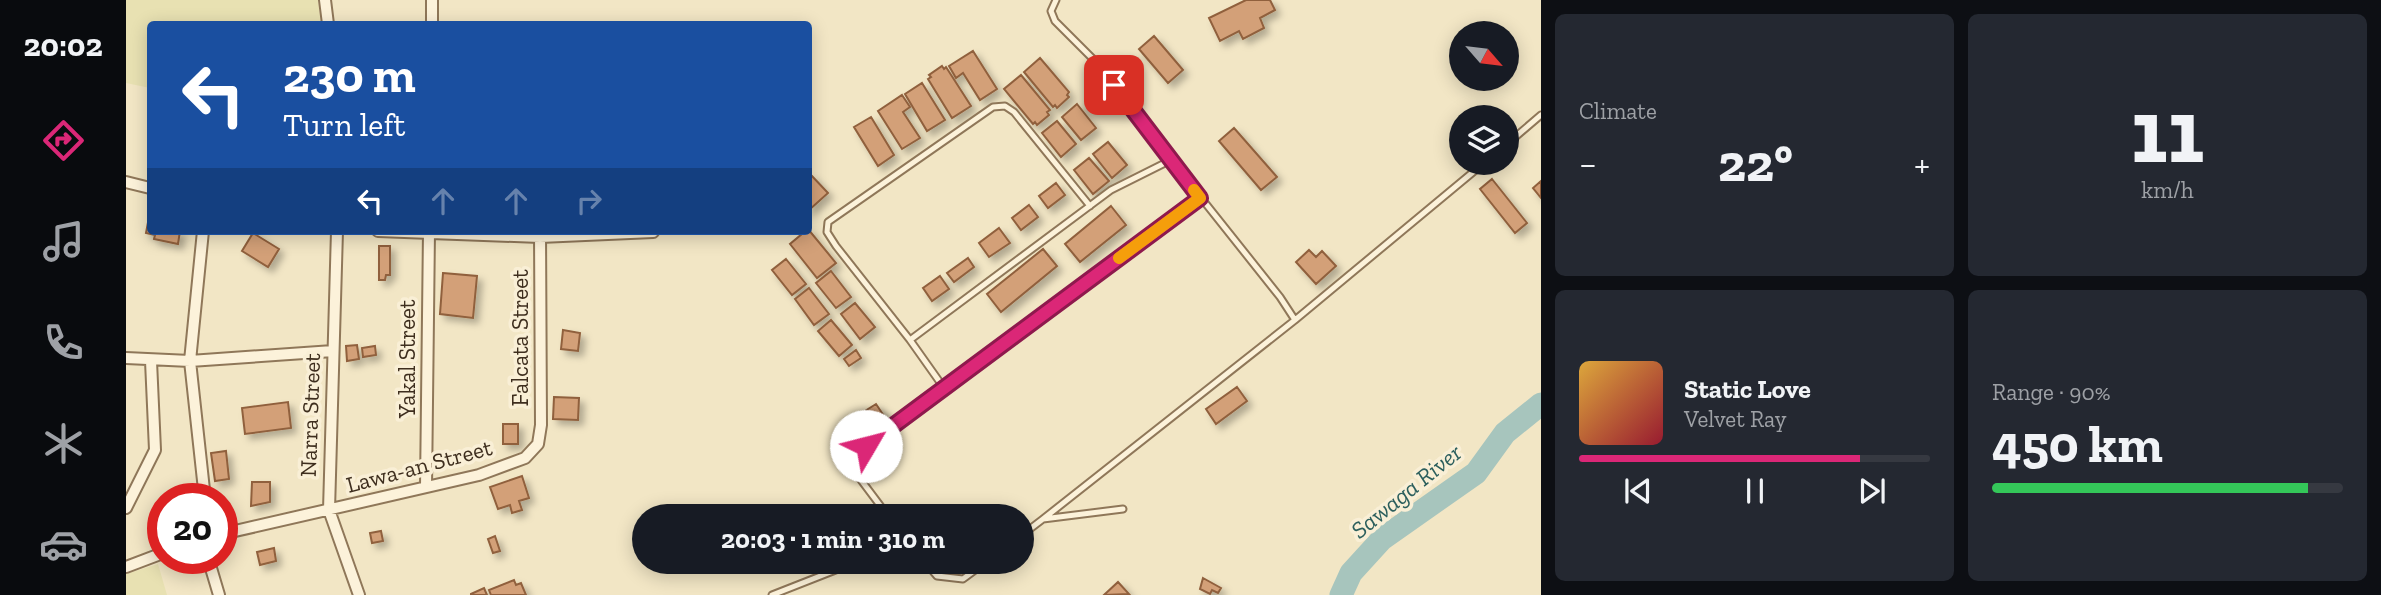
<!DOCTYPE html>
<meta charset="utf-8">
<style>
:root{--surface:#171b24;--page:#242831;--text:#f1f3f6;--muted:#9ea1a6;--line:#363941;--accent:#db2777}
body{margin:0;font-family:"Zilla Slab",serif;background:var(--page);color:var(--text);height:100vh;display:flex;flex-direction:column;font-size:26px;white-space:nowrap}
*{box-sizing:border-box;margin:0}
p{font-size:23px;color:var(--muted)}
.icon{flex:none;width:38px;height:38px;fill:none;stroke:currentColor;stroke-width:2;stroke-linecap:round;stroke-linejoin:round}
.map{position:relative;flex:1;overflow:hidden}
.panel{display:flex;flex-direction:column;gap:14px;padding:14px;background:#0d0f14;width:840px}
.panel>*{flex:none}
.guide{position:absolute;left:21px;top:21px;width:665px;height:214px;border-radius:7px;box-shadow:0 4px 18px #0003;background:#1a4fa0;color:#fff;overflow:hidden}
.needle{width:46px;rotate:118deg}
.buttons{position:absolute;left:1323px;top:21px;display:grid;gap:14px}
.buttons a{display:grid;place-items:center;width:70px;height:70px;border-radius:50%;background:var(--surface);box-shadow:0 4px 18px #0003;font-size:35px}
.speed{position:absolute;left:21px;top:483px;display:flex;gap:14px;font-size:35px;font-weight:700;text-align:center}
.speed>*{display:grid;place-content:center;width:91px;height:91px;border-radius:50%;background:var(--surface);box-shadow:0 4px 18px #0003;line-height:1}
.speed .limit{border:10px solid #d22;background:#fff;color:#111}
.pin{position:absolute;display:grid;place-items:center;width:60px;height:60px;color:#fff;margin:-30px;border-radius:14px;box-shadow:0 4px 10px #0006}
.me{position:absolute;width:77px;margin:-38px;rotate:53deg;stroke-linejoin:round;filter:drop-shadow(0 0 5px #0008)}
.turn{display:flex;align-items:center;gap:24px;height:147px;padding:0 21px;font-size:32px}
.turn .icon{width:91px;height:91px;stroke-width:2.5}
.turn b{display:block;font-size:49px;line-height:60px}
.lanes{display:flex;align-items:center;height:66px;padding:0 21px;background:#0003;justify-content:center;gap:35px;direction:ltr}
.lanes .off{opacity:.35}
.big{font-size:52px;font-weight:700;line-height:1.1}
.panel .widget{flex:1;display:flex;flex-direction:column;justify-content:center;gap:10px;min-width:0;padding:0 24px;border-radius:10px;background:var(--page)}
.panel .dial{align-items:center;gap:0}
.dial b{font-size:91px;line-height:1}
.song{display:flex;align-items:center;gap:21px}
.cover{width:84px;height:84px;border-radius:10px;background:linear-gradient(135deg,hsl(40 70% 55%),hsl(350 70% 35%))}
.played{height:7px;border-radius:4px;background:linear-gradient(90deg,var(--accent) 80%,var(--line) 80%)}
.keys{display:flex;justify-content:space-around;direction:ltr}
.heat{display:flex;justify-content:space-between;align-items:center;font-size:38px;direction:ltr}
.charge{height:10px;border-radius:5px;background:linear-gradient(90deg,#34c759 90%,var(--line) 0)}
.panel .tiles{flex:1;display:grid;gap:14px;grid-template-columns:repeat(2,1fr)}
.trip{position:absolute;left:506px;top:504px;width:402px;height:70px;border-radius:35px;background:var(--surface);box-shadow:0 4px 18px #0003;font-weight:700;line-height:70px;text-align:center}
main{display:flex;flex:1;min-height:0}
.tab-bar{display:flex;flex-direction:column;width:126px;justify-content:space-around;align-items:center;background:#090b0e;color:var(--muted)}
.tab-bar .icon{width:49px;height:49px}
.tab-bar .selected{color:var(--accent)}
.tab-bar b{font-size:32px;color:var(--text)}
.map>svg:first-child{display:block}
.farmland{fill:#e8e1b2}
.water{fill:#a7c5bd;stroke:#6d958c;stroke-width:2}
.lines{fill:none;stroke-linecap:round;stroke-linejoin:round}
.river{stroke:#a7c5bd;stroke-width:23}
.building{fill:#d3a078;stroke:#90603d;stroke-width:2;filter:url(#shadow)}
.lane-casing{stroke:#8f7759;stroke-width:9}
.street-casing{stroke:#8f7759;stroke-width:14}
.lane{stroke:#fcf2da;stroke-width:5}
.street{stroke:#fcf2da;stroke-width:10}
.route-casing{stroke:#8e194d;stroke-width:18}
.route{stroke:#db2777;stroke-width:12}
.slow{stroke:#f59e0b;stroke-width:12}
.labels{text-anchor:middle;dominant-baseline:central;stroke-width:7;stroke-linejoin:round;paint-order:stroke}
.street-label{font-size:23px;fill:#3e2e1e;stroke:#f9efd6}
.water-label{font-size:24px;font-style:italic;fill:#2c5f5d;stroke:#f9efd6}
</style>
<main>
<nav class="tab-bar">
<b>20:02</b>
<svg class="icon selected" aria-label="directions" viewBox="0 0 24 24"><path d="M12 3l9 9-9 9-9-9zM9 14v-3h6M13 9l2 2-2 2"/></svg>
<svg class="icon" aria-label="music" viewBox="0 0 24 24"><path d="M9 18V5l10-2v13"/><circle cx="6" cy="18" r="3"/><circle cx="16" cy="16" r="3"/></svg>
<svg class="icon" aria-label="phone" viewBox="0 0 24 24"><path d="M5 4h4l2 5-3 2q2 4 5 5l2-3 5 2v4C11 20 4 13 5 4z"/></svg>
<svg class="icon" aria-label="climate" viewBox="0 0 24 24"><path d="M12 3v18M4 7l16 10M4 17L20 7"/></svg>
<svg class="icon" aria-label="car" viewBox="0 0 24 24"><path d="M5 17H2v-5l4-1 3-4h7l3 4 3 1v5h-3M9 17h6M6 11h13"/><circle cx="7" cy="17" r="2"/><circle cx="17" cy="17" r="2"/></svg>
</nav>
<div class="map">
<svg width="1415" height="595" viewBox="0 0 1415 595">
<defs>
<filter id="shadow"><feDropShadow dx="5" dy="5" stdDeviation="3.5" flood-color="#0004"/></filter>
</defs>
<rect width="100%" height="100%" fill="#f2e6c5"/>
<path class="farmland" d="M 0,0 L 192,0 L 195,24 L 24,24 L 24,88 L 0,83 Z
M 32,564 L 41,595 L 0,595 L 0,574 Z"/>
<path class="water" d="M 1238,558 L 1224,595 L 1209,595 L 1216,577 Z"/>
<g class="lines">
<path class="river" d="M 1215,595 L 1225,573 L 1256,539 L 1350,473 L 1379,433 L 1415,404"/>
</g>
<path class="building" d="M 1120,0 L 1144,0 L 1149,10 L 1134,18 L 1138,28 L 1117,39 L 1113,31 L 1094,41 L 1083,18 Z
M 1028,36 L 1057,70 L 1042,83 L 1013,49 Z
M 847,51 L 871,89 L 854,100 L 837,73 L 830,78 L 823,66 Z
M 914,58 L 943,92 L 941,95 L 943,97 L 931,108 L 929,105 L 927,107 L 898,72 Z
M 816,66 L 818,69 L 820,67 L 845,106 L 826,118 L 802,79 L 805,77 L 803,75 Z
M 895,75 L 924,110 L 921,112 L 923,115 L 911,125 L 909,122 L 907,124 L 878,89 Z
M 796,83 L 819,120 L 801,131 L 779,94 Z
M 776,95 L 784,107 L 777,112 L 794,138 L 776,149 L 752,111 Z
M 951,104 L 970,128 L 955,140 L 936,117 Z
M 745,117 L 768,155 L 752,166 L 728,127 Z
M 931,121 L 950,144 L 935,157 L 916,133 Z
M 1108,128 L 1151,177 L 1135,190 L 1093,141 Z
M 982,142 L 1001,165 L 986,178 L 967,154 Z
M 963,158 L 983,181 L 967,194 L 948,170 Z
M 685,175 L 702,193 L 682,211 L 682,178 Z
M 1366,179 L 1401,223 L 1389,233 L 1354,189 Z
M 1415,181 L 1415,198 L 1407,188 Z
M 930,183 L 939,195 L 922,208 L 913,196 Z
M 903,205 L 912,217 L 895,230 L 886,218 Z
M 985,206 L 1000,225 L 954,262 L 939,244 Z
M 23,217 L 24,231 L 54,231 L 52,244 L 28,239 L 29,235 L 20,233 Z
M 873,228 L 884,243 L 863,257 L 853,243 Z
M 682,229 L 710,263 L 691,278 L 664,244 Z
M 127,233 L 153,249 L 142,267 L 116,251 Z
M 253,246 L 264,246 L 264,275 L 260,275 L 259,280 L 253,280 Z
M 917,249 L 931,266 L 875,312 L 861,294 Z
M 1183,250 L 1190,257 L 1196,251 L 1210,266 L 1190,284 L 1170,262 Z
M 842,258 L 848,267 L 828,282 L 821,273 Z
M 660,259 L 680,284 L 666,295 L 646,270 Z
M 705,271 L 725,297 L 710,308 L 690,283 Z
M 317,273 L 351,276 L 347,318 L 314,314 Z
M 814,276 L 823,289 L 806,301 L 797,288 Z
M 683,288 L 703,314 L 688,325 L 669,299 Z
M 729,303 L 749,327 L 734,339 L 715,314 Z
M 705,320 L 726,345 L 713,356 L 692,331 Z
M 437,330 L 454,333 L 452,351 L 435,349 Z
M 231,345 L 233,359 L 221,361 L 220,346 Z
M 249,346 L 250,355 L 237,357 L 236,348 Z
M 730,350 L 735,358 L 723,366 L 718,359 Z
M 1111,387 L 1121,401 L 1090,424 L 1080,409 Z
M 428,397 L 453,398 L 452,420 L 427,419 Z
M 162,402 L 165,428 L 119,434 L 116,408 Z
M 750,404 L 760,419 L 741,432 L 731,416 Z
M 377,424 L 392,424 L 392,444 L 377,444 Z
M 100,451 L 103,479 L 89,481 L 85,453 Z
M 396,476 L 403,498 L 393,501 L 396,510 L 386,513 L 384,505 L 372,509 L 364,487 Z
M 126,482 L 144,482 L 144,502 L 125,506 Z
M 255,531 L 257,541 L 246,543 L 244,533 Z
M 369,536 L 374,551 L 367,553 L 362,539 Z
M 148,548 L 150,561 L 134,565 L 131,552 Z
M 1077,578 L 1095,588 L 1092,593 L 1086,590 L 1084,594 L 1074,589 Z
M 388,580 L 390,585 L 395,583 L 400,595 L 365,595 L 363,590 Z
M 992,582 L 1003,594 L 978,595 Z
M 358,588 L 361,595 L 345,595 L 345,594 Z"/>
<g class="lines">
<defs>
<path id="lane" d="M 930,0 L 925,11 L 929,21 L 974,66 L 1045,160 L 1154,297 L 1169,320 L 1358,163
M 1381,144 L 1415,115
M 784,340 L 985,190 L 1045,160
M 818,388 L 784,340 L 710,246 L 701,232 L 702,222 L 867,107 L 879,106 L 888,112 L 964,206
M 762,516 L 720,460 L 1074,198
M 917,519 L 1169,320
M 896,535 L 917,519 L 997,509
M 799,562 L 811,576 L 837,579 L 860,562
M 646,595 L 730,562"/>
<path id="street" d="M 199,0 L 202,24
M 306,24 L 306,0
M 0,182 L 24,188
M 77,231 L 64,361 L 79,499
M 211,231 L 203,510 L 233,595
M 252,231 L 414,237 L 527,232
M 0,358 L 64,361 L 207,351
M 300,487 L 303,231
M 0,508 L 29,450 L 25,361
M 96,534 L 353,475 L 399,458 L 412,444 L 415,425 L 414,231
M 82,558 L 93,595
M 0,567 L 37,553"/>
</defs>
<use href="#lane" class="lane-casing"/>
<use href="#street" class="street-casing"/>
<use href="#lane" class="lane"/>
<use href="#street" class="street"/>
</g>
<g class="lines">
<defs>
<path id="route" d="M 740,446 L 1074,198 L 988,85"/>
</defs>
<use href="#route" class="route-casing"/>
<use href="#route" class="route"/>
<path class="slow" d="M 993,258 L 1074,198 L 1068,190"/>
</g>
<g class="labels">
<g class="street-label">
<text transform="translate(394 338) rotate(-90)">Falcata Street</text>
<text transform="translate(281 359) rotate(-90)">Yakal Street</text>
<text transform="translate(184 415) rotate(-88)">Narra Street</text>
<text transform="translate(293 466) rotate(-15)">Lawa-an Street</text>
</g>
<g class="water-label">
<text transform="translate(1280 491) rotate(-39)">Sawaga River</text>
</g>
</g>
</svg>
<div class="buttons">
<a><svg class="needle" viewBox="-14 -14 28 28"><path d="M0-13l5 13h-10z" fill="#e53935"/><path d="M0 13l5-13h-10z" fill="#9ea1a6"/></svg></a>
<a><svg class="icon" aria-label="layers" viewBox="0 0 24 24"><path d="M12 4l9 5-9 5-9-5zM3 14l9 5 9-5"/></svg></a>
</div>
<div class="speed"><div class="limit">20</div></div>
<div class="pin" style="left:988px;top:85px;background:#d93025"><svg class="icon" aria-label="arrive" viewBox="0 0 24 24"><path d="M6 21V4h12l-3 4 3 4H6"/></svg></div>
<svg class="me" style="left:740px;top:446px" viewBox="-20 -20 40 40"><circle r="19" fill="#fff"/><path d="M0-13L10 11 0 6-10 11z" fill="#db2777"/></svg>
<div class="trip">20:03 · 1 min · 310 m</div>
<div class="guide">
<div class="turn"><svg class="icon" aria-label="left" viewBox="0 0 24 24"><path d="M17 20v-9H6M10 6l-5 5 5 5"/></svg><div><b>230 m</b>Turn left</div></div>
<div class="lanes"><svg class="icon" aria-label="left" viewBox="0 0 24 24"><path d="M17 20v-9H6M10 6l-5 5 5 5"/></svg><svg class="icon off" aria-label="ahead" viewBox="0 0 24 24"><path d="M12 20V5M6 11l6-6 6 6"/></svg><svg class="icon off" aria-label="ahead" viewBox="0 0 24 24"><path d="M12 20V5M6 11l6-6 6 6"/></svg><svg class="icon off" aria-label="right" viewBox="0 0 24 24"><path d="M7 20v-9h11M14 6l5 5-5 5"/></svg></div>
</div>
</div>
<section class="panel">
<div class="tiles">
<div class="widget"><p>Climate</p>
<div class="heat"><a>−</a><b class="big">22°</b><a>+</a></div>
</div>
<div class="widget dial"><b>11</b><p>km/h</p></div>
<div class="widget">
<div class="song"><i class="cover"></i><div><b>Static Love</b><p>Velvet Ray</p></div></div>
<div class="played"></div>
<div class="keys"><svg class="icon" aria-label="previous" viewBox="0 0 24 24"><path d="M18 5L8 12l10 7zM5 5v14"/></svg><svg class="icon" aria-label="pause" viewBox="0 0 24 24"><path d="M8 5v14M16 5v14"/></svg><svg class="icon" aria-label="next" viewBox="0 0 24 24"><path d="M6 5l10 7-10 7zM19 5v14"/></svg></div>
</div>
<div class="widget"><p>Range · 90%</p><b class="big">450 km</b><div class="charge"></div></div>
</div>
</section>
</main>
